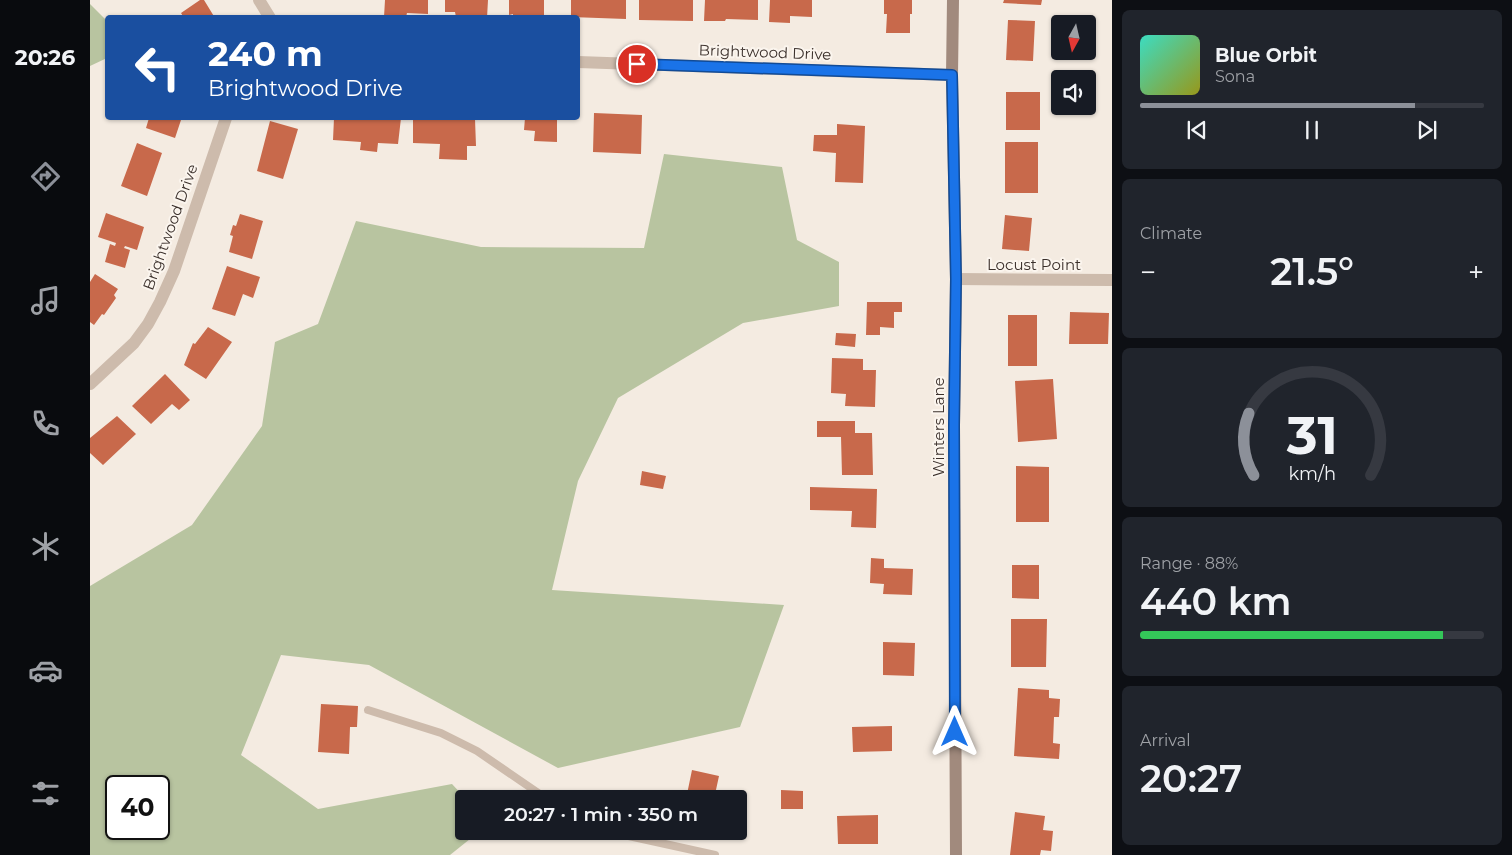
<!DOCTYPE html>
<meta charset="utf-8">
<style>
:root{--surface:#171b24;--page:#20242c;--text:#f1f3f6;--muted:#9ea1a6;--line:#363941;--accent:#8c9099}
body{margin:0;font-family:Montserrat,sans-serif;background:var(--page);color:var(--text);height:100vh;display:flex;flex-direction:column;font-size:19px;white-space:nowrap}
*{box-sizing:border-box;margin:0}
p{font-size:16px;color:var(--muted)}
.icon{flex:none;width:28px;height:28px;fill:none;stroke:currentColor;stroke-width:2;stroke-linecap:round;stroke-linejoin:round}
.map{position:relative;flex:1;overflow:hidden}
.panel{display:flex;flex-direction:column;gap:10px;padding:10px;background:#0d0f14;width:400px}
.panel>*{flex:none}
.top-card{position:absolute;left:15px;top:15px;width:475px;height:105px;border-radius:5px;box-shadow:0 1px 4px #0004;background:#1a4fa0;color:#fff;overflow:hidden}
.needle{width:32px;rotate:188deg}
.fabs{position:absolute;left:961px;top:15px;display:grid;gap:10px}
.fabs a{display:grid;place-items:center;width:45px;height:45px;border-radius:5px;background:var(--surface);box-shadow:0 1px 4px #0004;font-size:25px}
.speed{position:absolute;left:15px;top:775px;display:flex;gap:10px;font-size:25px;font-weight:700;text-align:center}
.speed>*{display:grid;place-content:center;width:65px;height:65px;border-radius:50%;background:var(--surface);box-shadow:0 1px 4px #0004;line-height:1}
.speed .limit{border:2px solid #111;border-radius:8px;background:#fff;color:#111}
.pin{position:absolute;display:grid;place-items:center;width:42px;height:42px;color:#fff;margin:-21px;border:2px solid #fff;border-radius:50%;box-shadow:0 1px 5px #0007}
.me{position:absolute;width:55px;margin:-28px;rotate:0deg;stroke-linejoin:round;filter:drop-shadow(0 0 4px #0008)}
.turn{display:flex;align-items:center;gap:18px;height:105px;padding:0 20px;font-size:22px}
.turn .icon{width:65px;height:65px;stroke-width:2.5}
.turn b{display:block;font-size:35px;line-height:42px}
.big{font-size:38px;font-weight:600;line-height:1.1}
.panel .widget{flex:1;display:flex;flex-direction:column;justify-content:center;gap:8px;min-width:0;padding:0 18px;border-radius:8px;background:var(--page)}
.panel .dial{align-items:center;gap:0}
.dial svg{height:130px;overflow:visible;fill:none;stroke:var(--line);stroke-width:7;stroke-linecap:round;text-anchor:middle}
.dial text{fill:var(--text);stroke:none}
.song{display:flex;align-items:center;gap:15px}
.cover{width:60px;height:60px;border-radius:8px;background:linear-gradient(135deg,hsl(170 70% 55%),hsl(60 70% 35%))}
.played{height:5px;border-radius:2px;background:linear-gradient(90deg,var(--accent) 80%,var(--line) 80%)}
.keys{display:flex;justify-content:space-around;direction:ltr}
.heat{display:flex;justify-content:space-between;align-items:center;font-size:28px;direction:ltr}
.charge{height:8px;border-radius:4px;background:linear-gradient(90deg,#34c759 88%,var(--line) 0)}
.trip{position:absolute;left:365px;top:790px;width:292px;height:50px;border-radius:5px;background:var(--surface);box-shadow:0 1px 4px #0004;font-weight:600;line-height:50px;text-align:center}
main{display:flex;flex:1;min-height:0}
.menu{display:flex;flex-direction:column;width:90px;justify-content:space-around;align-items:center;background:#090b0e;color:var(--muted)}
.menu .icon{width:35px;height:35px}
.menu .current{color:var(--accent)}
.menu b{font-size:22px;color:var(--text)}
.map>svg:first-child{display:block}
.green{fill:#b8c4a0;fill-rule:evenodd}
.building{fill:#c8694b}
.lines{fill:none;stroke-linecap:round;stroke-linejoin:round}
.lane{stroke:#cdbbac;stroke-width:8}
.street{stroke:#cdbbac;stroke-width:12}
.secondary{stroke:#a18a7d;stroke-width:12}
.route-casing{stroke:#114b97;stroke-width:12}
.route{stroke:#1a73e8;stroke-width:9}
.labels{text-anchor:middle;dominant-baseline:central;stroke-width:4;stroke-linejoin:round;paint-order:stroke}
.street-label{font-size:15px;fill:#3b302b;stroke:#fbf5ee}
</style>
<main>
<nav class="menu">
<b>20:26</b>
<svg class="icon current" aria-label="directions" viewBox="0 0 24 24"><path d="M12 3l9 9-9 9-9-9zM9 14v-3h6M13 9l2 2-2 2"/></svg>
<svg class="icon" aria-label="music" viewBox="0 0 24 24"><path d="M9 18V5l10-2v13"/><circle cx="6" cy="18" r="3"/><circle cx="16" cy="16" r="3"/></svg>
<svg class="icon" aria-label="phone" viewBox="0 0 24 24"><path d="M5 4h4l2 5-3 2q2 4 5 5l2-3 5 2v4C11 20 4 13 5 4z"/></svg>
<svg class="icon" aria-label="climate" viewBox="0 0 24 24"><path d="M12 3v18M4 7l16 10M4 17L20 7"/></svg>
<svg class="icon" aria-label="car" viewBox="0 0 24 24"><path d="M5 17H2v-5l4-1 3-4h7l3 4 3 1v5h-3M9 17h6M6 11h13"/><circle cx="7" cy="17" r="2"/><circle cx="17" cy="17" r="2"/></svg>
<svg class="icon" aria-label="filters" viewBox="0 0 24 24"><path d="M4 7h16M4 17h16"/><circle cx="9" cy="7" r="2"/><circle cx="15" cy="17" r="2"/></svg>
</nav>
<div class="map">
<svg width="1022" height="855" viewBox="0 0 1022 855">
<rect width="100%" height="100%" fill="#f4ebe1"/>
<path class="green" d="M 0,4 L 18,22 L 17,58 L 0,66 Z
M 574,154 L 692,167 L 707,240 L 749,262 L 749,306 L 653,323 L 528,398 L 488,481 L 462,590 L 694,605 L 650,727 L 468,768 L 279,665 L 191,655 L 151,755 L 228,809 L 362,784 L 376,799 L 374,799 L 374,831 L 390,831 L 360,855 L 0,855 L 0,586 L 102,525 L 172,426 L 185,342 L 228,324 L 266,221 L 391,247 L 554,248 ZM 26,786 L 69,786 L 69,829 L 26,829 Z"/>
<path class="building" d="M 110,0 L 114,0 L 125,18 L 94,18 L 91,13 Z
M 295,0 L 338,0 L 338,14 L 317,13 L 316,17 L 294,17 Z
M 355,0 L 398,0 L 397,18 L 366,17 L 365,12 L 355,12 Z
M 419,0 L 454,0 L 454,16 L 441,15 L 441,18 L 423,18 L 423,14 L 419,15 Z
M 481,0 L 536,0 L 536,19 L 481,17 Z
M 549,0 L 603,0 L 603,21 L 549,20 Z
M 615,0 L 668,0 L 668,20 L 636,19 L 635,21 L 614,21 Z
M 680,0 L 722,0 L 722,17 L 700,16 L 700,23 L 679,22 Z
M 794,0 L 822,0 L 822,14 L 820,14 L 820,33 L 796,33 L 797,14 L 794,14 Z
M 914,0 L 952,0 L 951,5 L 913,3 Z
M 918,20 L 945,21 L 943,61 L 916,60 Z
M 916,92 L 950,92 L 950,130 L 916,130 Z
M 504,113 L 552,115 L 551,154 L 503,152 Z
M 59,118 L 87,118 L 91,120 L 85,138 L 56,128 Z
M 244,118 L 311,118 L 308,144 L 288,143 L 287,152 L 270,150 L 271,142 L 243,140 Z
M 323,118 L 385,119 L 386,146 L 377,146 L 377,160 L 349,159 L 350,144 L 323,143 Z
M 435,118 L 467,118 L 467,142 L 444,141 L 445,131 L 434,130 Z
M 180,121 L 208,129 L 193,179 L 167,171 Z
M 747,124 L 775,126 L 773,183 L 745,182 L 746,153 L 723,151 L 724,135 L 747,135 Z
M 915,142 L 948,142 L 948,193 L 915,193 Z
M 47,143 L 72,153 L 57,196 L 31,186 Z
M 16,213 L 54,227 L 47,250 L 35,246 L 34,248 L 40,250 L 35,268 L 15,262 L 20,244 L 25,246 L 26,243 L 8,237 Z
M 150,214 L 173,221 L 162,259 L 139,252 L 143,236 L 140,235 L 143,225 L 146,226 Z
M 915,215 L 942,218 L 939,251 L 912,249 Z
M 137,266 L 170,277 L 163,298 L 153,294 L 145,316 L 122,309 Z
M 5,274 L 28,289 L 24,295 L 26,298 L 14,315 L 12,314 L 4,325 L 0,322 L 0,282 Z
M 777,302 L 812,302 L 812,312 L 804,312 L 804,328 L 790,327 L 790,335 L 776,335 Z
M 980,312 L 1019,313 L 1018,344 L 979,344 Z
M 918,315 L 947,315 L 947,366 L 918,366 Z
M 118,327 L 142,342 L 116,379 L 94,365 L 103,343 L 105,344 Z
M 746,333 L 766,334 L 765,347 L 745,345 Z
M 742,358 L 773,359 L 773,370 L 786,370 L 785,407 L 755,406 L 756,394 L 741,393 Z
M 75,374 L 100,400 L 89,410 L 82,404 L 61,424 L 42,406 Z
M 963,379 L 967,439 L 928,442 L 925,381 Z
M 27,416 L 46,434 L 13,465 L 0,453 L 0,438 Z
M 727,421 L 765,421 L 765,433 L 782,433 L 783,475 L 752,475 L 751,437 L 727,437 Z
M 926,466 L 959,467 L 959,522 L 926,522 Z
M 552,471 L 576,476 L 573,489 L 550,485 Z
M 720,487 L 787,489 L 786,528 L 761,527 L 762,511 L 720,510 Z
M 781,558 L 794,559 L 794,568 L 823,569 L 822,595 L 793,594 L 794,584 L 780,583 Z
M 922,565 L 949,565 L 949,599 L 922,598 Z
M 921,619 L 957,619 L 956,667 L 921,667 Z
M 793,642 L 825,643 L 824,676 L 793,675 Z
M 928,688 L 959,690 L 959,698 L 970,699 L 969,717 L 964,717 L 963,743 L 970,744 L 969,759 L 924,756 Z
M 231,704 L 268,706 L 267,727 L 260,727 L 259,754 L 228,752 Z
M 802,726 L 802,751 L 763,752 L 762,727 Z
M 602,770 L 629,776 L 624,799 L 596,799 Z
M 691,790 L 713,791 L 713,809 L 691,809 Z
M 925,812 L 955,816 L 953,830 L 963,831 L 961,851 L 951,850 L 950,855 L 920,855 Z
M 788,815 L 788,844 L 748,844 L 747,816 Z"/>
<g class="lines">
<path class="lane" d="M 278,710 L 351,733 L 387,751 L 457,799
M 516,831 L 625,855"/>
<path class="street" d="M 169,0 L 180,18
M 488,62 L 862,75
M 866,279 L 1022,280
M 0,384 L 44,343 L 58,324 L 70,302 L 84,271 L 136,118"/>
<path class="secondary" d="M 863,0 L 862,75 L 866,279 L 864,425 L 866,855"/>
</g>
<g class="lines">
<defs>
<path id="route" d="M 547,64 L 862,75 L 866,279 L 864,425 L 865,732"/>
</defs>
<use href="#route" class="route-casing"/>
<use href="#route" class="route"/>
</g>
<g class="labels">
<g class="street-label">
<text transform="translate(675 52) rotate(2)">Brightwood Drive</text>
<text transform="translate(80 227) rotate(-70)">Brightwood Drive</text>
<text x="944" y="264">Locust Point</text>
<text transform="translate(848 427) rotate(-90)">Winters Lane</text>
</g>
</g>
</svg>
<div class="fabs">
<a><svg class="needle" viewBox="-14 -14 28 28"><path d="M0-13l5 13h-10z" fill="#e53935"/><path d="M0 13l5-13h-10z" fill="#9ea1a6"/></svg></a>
<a><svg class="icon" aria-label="sound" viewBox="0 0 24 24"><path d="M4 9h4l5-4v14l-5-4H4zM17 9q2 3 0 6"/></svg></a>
</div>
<div class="speed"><div class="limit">40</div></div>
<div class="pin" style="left:547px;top:64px;background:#d93025"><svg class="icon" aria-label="arrive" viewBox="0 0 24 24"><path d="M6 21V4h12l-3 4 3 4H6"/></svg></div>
<svg class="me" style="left:865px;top:732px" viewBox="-20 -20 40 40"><path d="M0-17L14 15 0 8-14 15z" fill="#1a73e8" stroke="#fff" stroke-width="4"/></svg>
<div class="trip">20:27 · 1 min · 350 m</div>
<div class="top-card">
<div class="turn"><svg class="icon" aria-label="left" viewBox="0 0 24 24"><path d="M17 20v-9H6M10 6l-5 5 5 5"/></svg><div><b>240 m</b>Brightwood Drive</div></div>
</div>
</div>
<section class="panel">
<div class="widget">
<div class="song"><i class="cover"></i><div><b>Blue Orbit</b><p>Sona</p></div></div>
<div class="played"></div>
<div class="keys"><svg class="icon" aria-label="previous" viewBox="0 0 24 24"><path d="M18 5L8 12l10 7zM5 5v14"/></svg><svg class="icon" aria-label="pause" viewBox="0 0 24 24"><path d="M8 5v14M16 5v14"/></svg><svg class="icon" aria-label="next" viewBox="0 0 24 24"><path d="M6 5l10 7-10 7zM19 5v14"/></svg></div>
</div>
<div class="widget"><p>Climate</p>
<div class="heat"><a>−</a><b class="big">21.5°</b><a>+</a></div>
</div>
<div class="widget dial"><svg viewBox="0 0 100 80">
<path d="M14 69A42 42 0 1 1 86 69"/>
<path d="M14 69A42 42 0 0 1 11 31" stroke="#8c9099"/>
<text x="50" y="56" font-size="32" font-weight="700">31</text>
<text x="50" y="72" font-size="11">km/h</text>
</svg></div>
<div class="widget"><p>Range · 88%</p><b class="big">440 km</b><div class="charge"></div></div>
<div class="widget"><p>Arrival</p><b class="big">20:27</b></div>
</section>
</main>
